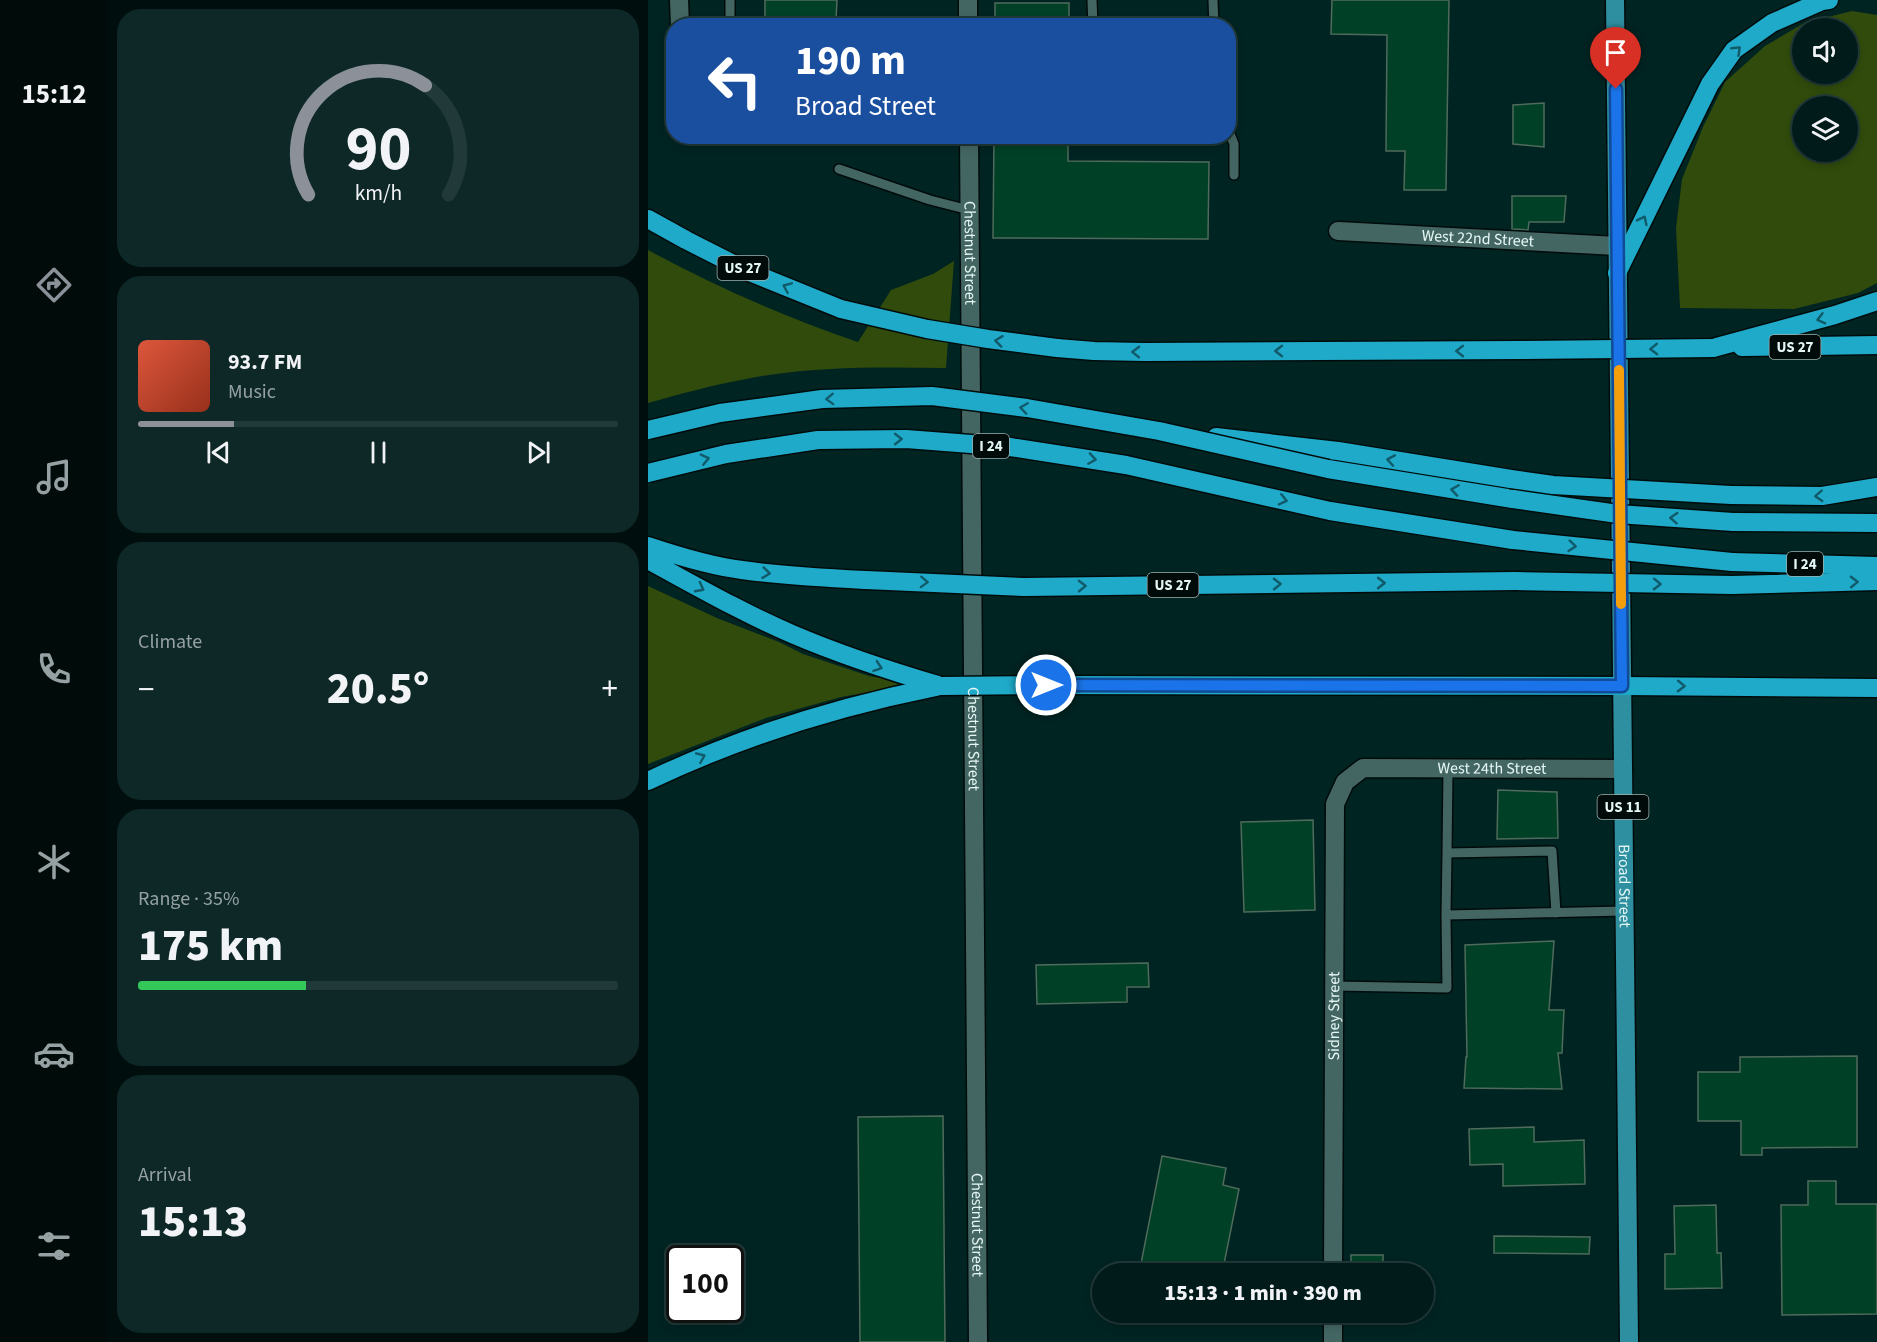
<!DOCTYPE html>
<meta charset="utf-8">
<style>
:root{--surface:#001b1a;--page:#0e2827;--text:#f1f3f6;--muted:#95a1a2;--line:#223939;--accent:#8c9099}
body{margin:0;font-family:"Source Sans 3",sans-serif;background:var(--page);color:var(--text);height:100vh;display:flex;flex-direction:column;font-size:22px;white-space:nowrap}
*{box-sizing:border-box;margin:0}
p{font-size:20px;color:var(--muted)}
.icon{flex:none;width:33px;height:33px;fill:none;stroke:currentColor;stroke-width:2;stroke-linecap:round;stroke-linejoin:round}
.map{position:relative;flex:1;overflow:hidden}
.side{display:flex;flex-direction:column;gap:9px;padding:9px;background:#000f0e;width:540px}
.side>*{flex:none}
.hud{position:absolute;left:18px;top:18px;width:570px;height:126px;border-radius:24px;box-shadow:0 3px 9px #0003,0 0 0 2px var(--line);background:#1a4fa0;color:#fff;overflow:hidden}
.controls{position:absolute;left:1144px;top:18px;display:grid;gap:12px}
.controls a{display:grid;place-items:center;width:66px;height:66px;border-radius:50%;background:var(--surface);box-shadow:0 3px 9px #0003,0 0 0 2px var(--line);font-size:30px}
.speed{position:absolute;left:18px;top:1245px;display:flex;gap:12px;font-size:30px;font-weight:700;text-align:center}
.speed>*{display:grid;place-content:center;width:78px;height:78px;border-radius:50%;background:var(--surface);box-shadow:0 3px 9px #0003,0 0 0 2px var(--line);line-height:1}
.speed .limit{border:3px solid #111;border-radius:9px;background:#fff;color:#111}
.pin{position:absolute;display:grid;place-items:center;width:51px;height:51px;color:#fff;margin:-62px -26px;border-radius:50% 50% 50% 0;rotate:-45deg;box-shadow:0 0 6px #0007}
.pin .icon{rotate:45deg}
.me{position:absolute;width:66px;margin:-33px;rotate:90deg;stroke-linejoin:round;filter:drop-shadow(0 0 4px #0008)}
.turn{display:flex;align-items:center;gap:21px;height:126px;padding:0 30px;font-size:27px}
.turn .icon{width:78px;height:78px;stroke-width:2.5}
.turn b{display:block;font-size:42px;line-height:51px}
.big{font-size:45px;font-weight:800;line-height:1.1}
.side .card{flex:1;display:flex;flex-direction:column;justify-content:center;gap:9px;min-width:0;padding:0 21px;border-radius:24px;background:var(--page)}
.side .dial{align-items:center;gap:0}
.dial svg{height:156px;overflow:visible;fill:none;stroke:var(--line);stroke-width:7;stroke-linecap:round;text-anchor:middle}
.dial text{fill:var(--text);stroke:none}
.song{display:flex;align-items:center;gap:18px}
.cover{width:72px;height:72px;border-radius:9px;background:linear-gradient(135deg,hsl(10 70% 55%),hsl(10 70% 35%))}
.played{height:6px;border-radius:3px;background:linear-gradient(90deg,var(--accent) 20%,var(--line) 20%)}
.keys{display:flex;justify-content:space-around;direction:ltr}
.heat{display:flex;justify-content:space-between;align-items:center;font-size:33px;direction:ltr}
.charge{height:9px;border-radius:4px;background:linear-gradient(90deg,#34c759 35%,var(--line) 0)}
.trip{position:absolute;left:444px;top:1263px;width:342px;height:60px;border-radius:30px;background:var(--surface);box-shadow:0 3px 9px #0003,0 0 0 2px var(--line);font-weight:800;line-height:60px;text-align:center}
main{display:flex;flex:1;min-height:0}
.menu{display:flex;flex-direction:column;width:108px;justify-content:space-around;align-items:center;background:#000b0a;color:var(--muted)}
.menu .icon{width:42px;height:42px}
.menu .current{color:var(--accent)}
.menu b{font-size:27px;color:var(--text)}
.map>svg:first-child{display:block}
.green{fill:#304b0c;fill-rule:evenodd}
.building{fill:#004027;stroke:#4f6b5b;stroke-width:1.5}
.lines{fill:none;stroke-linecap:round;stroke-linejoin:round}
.lane-casing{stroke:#000c0b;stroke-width:12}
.street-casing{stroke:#000c0b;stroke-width:21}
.primary-casing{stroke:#000c0b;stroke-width:21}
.highway-casing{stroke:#000c0b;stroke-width:21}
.lane{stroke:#446663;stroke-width:9}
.street{stroke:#446663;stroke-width:18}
.primary{stroke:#2e8fa0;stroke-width:18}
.highway{stroke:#1faac9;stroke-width:18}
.highway-bridge-casing{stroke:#000c0b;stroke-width:21;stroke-linecap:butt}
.highway-bridge{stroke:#1faac9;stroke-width:18}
.oneway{stroke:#105a6a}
.route-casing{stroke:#114b97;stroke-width:15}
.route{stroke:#1a73e8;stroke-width:10}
.slow{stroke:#f59e0b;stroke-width:10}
.labels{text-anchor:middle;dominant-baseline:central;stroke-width:6;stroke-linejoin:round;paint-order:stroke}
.shield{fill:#010b0a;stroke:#a0b0ae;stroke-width:1.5}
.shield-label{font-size:15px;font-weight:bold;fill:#e4f7f5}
.street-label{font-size:16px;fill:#e4f7f5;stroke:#010b0a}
</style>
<main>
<nav class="menu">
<b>15:12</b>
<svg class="icon current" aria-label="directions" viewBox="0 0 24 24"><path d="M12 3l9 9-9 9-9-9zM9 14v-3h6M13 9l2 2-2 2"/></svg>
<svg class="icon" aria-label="music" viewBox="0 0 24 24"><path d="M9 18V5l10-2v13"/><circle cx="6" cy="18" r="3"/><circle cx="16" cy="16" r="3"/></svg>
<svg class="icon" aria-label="phone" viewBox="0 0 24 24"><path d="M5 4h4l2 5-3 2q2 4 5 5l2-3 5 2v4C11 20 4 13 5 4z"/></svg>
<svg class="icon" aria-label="climate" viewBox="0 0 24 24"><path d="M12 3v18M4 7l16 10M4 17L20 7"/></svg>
<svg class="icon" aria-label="car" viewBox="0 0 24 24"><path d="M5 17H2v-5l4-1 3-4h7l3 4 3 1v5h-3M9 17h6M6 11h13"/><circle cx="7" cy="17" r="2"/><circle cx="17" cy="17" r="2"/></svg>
<svg class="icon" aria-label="filters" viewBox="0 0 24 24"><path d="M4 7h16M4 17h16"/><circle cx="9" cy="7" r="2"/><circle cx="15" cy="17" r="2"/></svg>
</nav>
<section class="side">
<div class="card dial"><svg viewBox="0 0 100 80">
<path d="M14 69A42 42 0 1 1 86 69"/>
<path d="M14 69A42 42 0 0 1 74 13" stroke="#8c9099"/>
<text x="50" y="56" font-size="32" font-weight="700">90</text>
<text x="50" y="72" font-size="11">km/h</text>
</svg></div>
<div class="card">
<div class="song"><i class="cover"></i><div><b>93.7 FM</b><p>Music</p></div></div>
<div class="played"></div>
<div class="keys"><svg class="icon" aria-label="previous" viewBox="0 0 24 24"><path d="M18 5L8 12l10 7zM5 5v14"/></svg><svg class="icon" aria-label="pause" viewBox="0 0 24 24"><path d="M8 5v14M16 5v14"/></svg><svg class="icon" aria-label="next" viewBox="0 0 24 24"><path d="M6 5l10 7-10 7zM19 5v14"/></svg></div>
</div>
<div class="card"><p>Climate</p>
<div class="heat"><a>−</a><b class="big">20.5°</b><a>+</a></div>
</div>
<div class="card"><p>Range · 35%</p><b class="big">175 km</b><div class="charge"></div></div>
<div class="card"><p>Arrival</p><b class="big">15:13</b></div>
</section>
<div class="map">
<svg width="1229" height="1342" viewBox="0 0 1229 1342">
<rect width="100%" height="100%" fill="#002422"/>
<path class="green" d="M 1204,11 L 1229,15 L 1229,283 L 1210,293 L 1146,309 L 1032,308 L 1028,228 L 1034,179 L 1055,127 L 1077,82 L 1117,46 L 1156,23 ZM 1155,28 L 1200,28 L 1200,74 L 1155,74 ZM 1200,106 L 1200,152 L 1155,152 L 1155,106 Z
M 0,250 C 68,287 137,317 210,342 L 243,290 L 285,274 L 306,261 L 298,368 C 232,367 163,366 98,379 C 65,385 32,394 0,403 Z
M 0,586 L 69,618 L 131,642 L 155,654 L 221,676 L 250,681 L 252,687 L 193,697 L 118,718 L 0,764 Z"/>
<path class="building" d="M 117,0 L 189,0 L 188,20 L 117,19 Z
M 684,0 L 801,0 L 798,190 L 756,190 L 757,151 L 738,151 L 739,35 L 683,34 Z
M 347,3 L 421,3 L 421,26 L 347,26 Z
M 896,103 L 896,147 L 865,144 L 865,105 Z
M 346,136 L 420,136 L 420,161 L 561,162 L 560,239 L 345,238 Z
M 864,196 L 918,196 L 916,222 L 881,222 L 880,230 L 864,229 Z
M 850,790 L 909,792 L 910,838 L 849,839 Z
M 665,820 L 667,910 L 596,912 L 593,822 Z
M 906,941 L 901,1010 L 916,1010 L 914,1053 L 910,1053 L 914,1089 L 816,1088 L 818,1057 L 819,1057 L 817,945 Z
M 500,963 L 501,987 L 479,987 L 479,1002 L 389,1004 L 388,965 Z
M 1209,1056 L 1209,1147 L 1114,1148 L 1114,1155 L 1093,1155 L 1093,1121 L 1050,1121 L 1050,1072 L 1092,1072 L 1092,1057 Z
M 295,1116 L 297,1342 L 212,1342 L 210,1117 Z
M 886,1127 L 886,1142 L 936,1140 L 937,1184 L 855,1186 L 855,1164 L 822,1165 L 821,1129 Z
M 514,1156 L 578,1168 L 575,1185 L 591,1189 L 574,1274 L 491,1274 Z
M 1160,1181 L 1188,1181 L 1188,1204 L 1229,1204 L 1229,1314 L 1134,1315 L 1133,1205 L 1160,1205 Z
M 1068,1205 L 1069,1253 L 1073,1253 L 1074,1288 L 1017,1289 L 1017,1254 L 1027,1254 L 1026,1206 Z
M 846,1236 L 942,1237 L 941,1254 L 846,1253 Z
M 703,1255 L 735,1255 L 735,1274 L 703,1274 Z"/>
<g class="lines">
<defs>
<path id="lane" d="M 82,0 L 82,26
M 444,0 L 445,26
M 565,0 L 566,26
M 580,129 L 586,144 L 586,175
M 191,169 L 282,200 L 321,210
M 799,853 L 800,769
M 798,915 L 799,853 L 904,851 L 908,913
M 686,986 L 799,988 L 798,915 L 976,911"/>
<g id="street">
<path d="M 31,0 L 32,26"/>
<path d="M 320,0 L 320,26"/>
<path id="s1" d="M 321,136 L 330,1342"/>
<path id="s2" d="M 690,231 L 969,246"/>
<path id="s3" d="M 685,1274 L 687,804 L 697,782 L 715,768 L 975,769"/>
<path d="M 685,1342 L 685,1312"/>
</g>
<g id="primary">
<path id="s4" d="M 967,0 L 981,1342"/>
</g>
<path id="highway" d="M 0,219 L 38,240 L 99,271 L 193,309
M 969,273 L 1062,84 L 1086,50 L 1124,23 L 1174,1 L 1181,0
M 1094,347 L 1229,345
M 409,348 L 446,351 L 497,352 L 871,350
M 1065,348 L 1187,315 L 1229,301
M 568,437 L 690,451 L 863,479
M 680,469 L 865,499
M 1083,495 L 1174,496 L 1229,487
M 682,511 L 865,540
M 1085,522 L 1229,523
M 0,546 C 30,556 62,566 94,570 C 135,576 177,578 218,580
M 0,560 C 48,586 95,613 144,634 C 193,655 242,671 293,686
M 1084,562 L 1229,566
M 1084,585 L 1229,581
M 376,587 L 867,581
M 397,685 L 974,686 L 1229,688
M 0,781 C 92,737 188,707 288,687"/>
</defs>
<use href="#lane" class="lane-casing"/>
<use href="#street" class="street-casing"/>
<use href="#primary" class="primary-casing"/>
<use href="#highway" class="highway-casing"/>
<use href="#lane" class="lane"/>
<use href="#street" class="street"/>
<use href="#primary" class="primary"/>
<use href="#highway" class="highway"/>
<defs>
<path id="highway-bridge" d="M 193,309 L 279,329 L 340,339 L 409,348
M 871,350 L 1065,348
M 0,430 L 72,413 L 174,399 L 284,396 L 379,408 L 511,431 L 680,469
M 0,473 L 78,454 L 170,440 L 258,439 L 362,447 L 478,465 L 682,511
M 863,479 L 905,485 L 1083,495
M 865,499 L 970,514 L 1085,522
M 865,540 L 1084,562
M 218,580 L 376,587
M 867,581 L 1084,585
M 293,686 L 397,685"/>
</defs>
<use href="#highway-bridge" class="highway-bridge-casing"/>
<use href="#highway-bridge" class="highway-bridge"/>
</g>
<defs><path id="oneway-chevron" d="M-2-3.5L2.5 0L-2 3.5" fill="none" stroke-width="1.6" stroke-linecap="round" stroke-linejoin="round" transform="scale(1.5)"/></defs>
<g class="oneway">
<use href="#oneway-chevron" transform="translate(1089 50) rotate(-44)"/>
<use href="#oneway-chevron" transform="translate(995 220) rotate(-64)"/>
<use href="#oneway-chevron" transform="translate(139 287) rotate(-157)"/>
<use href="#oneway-chevron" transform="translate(1173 319) rotate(165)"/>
<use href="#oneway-chevron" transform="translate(351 341) rotate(-173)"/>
<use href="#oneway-chevron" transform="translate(1006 349) rotate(179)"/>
<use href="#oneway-chevron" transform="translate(631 351) rotate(180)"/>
<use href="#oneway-chevron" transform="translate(812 351) rotate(180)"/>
<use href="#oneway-chevron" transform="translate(488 352) rotate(-179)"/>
<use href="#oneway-chevron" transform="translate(182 399) rotate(178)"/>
<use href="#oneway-chevron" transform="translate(376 408) rotate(-172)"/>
<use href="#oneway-chevron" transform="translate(250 439)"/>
<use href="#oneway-chevron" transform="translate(57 459) rotate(-13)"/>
<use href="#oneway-chevron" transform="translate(444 459) rotate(9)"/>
<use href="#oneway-chevron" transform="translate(743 460) rotate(-170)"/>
<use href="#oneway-chevron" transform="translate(807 490) rotate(-171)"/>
<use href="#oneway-chevron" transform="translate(1171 496) rotate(177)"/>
<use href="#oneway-chevron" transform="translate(635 500) rotate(13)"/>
<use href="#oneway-chevron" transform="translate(1026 518) rotate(-176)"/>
<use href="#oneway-chevron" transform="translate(924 546) rotate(6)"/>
<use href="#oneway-chevron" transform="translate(118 573) rotate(7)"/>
<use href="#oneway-chevron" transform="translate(276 582) rotate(2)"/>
<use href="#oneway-chevron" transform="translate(1206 582) rotate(-1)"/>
<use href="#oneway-chevron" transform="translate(733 583)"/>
<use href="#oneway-chevron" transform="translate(629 584) rotate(-1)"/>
<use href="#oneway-chevron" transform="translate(1009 584) rotate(1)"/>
<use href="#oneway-chevron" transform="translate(434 586) rotate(-1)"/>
<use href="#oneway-chevron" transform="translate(52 588) rotate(28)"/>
<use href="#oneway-chevron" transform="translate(230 667) rotate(19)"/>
<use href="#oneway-chevron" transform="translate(1033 686) rotate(1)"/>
<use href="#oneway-chevron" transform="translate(53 757) rotate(-23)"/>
</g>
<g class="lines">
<defs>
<path id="route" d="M 398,685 L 974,686 L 968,89"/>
</defs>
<use href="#route" class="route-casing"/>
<use href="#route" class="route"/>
<path class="slow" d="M 971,370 L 973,604"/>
</g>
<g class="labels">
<g class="shield">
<rect x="69.5" y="256" width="51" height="24" rx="4.5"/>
<rect x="1121.5" y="335" width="51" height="24" rx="4.5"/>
<rect x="325" y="434" width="36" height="24" rx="4.5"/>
<rect x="1139" y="552" width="36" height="24" rx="4.5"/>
<rect x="499.5" y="573" width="51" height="24" rx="4.5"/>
<rect x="949.5" y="795" width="51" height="24" rx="4.5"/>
</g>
<g class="shield-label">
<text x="95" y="268">US 27</text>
<text x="1147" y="347">US 27</text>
<text x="343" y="446">I 24</text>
<text x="1157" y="564">I 24</text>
<text x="525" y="585">US 27</text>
<text x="975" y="807">US 11</text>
</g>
<g class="street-label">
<text stroke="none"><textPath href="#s2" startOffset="140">West 22nd Street</textPath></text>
<text stroke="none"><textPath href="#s1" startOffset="117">Chestnut Street</textPath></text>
<text stroke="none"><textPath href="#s1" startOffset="603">Chestnut Street</textPath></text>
<text stroke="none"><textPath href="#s3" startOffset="646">West 24th Street</textPath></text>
<text stroke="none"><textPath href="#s4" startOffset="886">Broad Street</textPath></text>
<text stroke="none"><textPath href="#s3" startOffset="258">Sidney Street</textPath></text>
<text stroke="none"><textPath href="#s1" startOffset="1089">Chestnut Street</textPath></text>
</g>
</g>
</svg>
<div class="controls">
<a><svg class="icon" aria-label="sound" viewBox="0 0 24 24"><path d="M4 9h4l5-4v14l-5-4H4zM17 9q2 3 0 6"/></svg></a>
<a><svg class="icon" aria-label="layers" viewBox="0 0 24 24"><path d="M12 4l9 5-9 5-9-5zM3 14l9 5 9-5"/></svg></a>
</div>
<div class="speed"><div class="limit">100</div></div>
<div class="pin" style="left:968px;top:89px;background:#d93025"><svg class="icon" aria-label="arrive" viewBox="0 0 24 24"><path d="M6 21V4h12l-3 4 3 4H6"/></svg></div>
<svg class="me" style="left:398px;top:685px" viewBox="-20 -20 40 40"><circle r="17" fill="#1a73e8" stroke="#fff" stroke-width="3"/><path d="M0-11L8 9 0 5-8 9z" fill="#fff"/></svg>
<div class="trip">15:13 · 1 min · 390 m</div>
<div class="hud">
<div class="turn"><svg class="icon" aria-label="left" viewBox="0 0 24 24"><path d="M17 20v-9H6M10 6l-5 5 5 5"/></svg><div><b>190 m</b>Broad Street</div></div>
</div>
</div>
</main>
